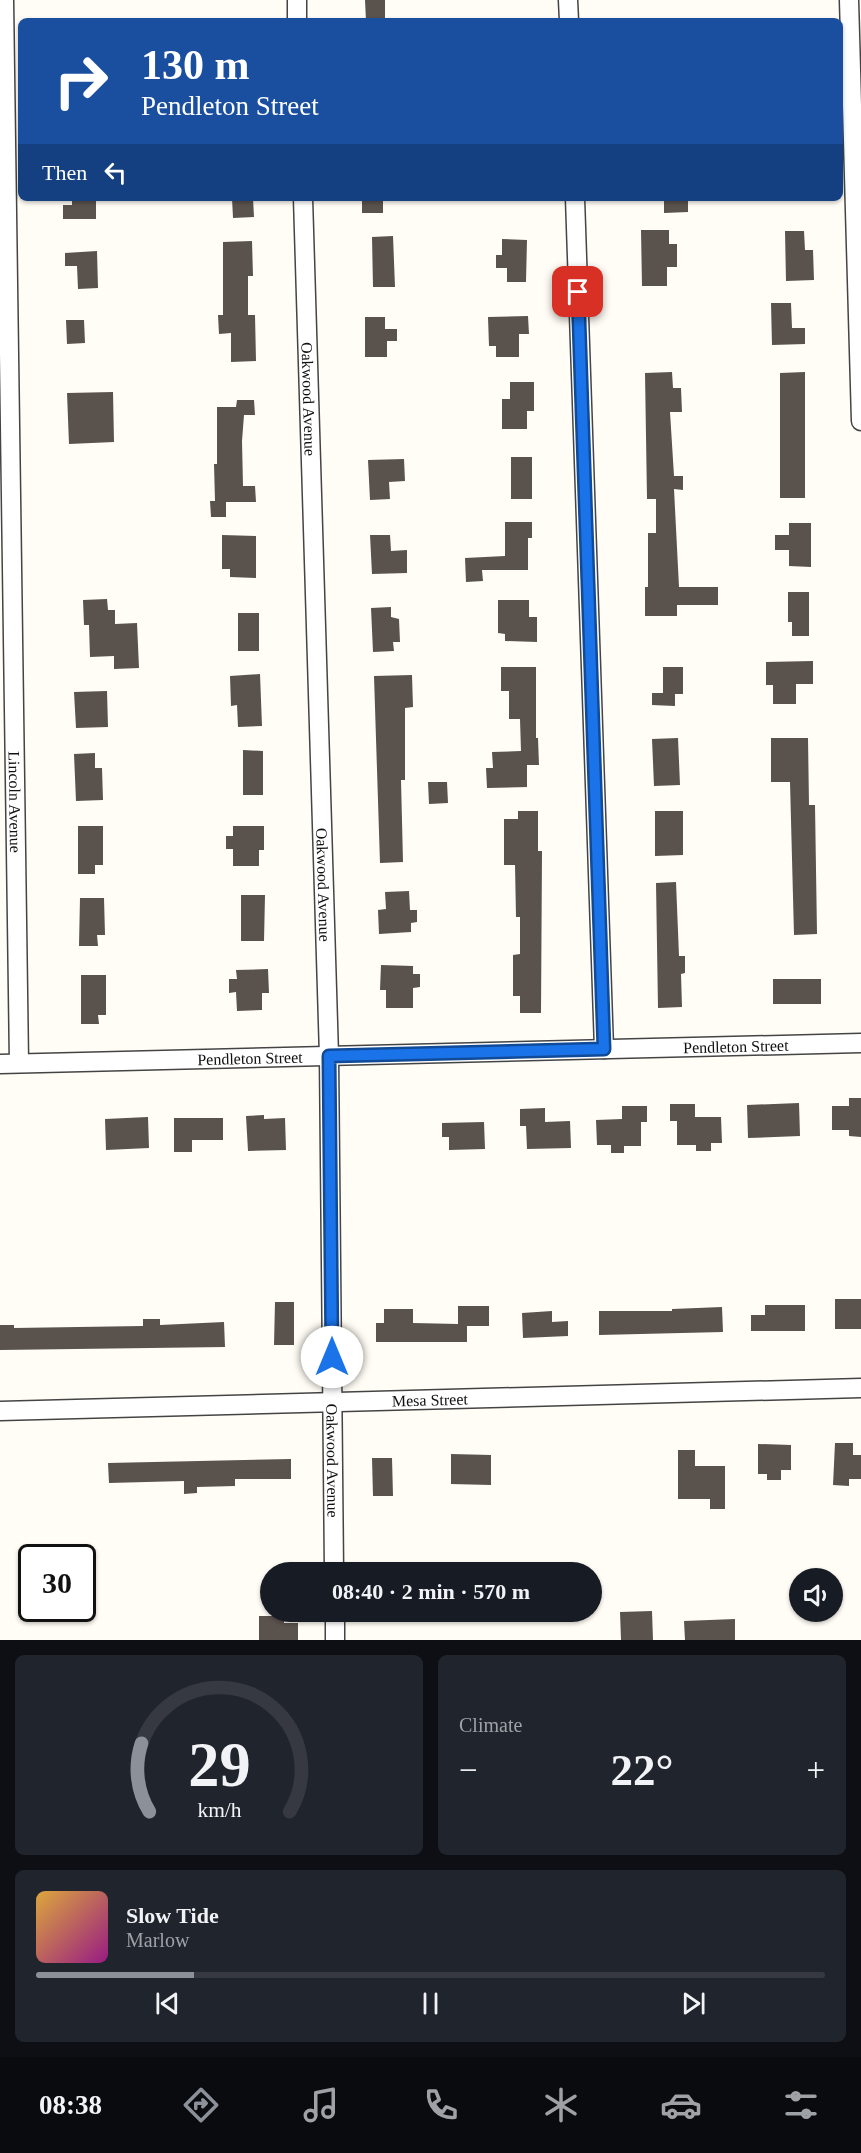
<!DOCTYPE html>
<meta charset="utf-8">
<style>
:root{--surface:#171b24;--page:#20242c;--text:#f1f3f6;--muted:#9ea1a6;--line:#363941;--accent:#8c9099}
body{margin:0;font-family:"Times New Roman",serif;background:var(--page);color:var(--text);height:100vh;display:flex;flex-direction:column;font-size:22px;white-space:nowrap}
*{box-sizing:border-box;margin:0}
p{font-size:20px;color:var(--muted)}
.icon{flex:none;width:33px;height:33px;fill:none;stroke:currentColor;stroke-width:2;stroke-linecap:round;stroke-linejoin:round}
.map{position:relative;height:1640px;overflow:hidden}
.drawer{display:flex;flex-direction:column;gap:15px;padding:15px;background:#0d0f14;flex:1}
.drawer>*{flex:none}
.hud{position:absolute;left:18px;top:18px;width:825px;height:183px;border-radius:9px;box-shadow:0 2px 4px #0004;background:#1a4fa0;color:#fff;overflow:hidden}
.fabs{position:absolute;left:789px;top:1568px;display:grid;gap:12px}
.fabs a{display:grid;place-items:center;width:54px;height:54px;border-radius:50%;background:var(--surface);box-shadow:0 2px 4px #0004;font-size:30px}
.speed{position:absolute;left:18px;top:1544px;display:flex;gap:12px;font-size:30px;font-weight:700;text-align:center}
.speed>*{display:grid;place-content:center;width:78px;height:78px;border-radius:50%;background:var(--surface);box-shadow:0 2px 4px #0004;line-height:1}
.speed .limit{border:3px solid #111;border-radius:9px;background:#fff;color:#111}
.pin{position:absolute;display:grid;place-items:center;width:51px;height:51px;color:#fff;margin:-26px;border-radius:12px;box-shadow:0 3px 9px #0006}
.me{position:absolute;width:66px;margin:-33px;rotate:0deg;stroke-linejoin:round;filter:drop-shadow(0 0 4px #0008)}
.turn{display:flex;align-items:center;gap:21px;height:126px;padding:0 24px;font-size:27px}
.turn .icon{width:78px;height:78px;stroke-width:2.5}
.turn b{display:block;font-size:42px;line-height:51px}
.then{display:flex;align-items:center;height:57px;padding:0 24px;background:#0003;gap:12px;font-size:22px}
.big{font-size:45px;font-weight:600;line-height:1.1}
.drawer .card{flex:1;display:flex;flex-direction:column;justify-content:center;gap:9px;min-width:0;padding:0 21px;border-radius:9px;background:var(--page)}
.drawer .dial{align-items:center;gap:0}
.dial svg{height:156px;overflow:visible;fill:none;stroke:var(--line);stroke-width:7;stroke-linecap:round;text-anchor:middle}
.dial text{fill:var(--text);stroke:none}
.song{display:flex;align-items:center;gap:18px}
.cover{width:72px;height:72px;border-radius:9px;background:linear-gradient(135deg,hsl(40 70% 55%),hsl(310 70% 35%))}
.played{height:6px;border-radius:3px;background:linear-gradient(90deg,var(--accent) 20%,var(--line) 20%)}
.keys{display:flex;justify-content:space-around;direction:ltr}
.heat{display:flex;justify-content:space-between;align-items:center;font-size:33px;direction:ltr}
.drawer .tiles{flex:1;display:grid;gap:15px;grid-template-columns:1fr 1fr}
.card:last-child{grid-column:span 2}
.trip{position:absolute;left:260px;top:1562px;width:342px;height:60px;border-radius:30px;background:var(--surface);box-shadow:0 2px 4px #0004;font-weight:600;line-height:60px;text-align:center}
.dock{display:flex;height:96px;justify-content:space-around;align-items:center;background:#090b0e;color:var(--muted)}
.dock .icon{width:42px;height:42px}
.dock .on{color:var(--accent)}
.dock b{font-size:27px;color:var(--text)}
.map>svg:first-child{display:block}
.building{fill:#5a524d}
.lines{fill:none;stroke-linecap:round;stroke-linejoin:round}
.street-casing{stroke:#444;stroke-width:21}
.street{stroke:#fff;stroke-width:18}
.route-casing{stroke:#114b97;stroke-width:15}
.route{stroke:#1a73e8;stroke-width:10}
.labels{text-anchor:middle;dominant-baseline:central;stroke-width:6;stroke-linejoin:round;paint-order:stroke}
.street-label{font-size:16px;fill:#111;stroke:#fff}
</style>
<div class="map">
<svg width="861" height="1640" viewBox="0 0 861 1640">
<rect width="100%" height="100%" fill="#fffdf5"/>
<path class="building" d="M 365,0 L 385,0 L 385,21 L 366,21 Z
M 72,198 L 96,198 L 96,219 L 63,219 L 63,205 L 72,205 Z
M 232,198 L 253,198 L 254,217 L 233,218 Z
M 362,198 L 383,198 L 383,213 L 362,213 Z
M 664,198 L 688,198 L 688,212 L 664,213 Z
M 641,230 L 669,230 L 669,244 L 677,244 L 677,267 L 667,267 L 667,286 L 642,286 Z
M 785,231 L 804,231 L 805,250 L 813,250 L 814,280 L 786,281 Z
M 393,236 L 395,287 L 373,287 L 372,237 Z
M 502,239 L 527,240 L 526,282 L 507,282 L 507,268 L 496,268 L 496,255 L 502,255 Z
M 252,241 L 253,276 L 248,276 L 248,315 L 255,315 L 256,361 L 231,362 L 231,333 L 219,334 L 218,315 L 223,315 L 223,242 Z
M 97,251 L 98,288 L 78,289 L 77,266 L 65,266 L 65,253 Z
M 771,303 L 791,303 L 792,328 L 805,328 L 805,344 L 772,345 Z
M 528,316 L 529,334 L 519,334 L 519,357 L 496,357 L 496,346 L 489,346 L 488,317 Z
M 365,317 L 385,317 L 385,329 L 397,329 L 397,341 L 387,341 L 387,357 L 365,357 Z
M 66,320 L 84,320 L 85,343 L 67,344 Z
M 672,372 L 673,388 L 681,388 L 682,412 L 670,412 L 674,476 L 683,476 L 683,490 L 674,489 L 679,587 L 718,587 L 718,605 L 677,605 L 677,616 L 645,616 L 645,587 L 648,587 L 648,533 L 656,533 L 656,499 L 647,499 L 645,373 Z
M 805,372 L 805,498 L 780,498 L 780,373 Z
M 510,382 L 534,382 L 534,411 L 527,411 L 527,429 L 502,429 L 502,399 L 510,399 Z
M 113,392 L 114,442 L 69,444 L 67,393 Z
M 237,400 L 254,400 L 255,415 L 244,415 L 242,441 L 243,486 L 255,486 L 256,502 L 226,502 L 226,517 L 211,517 L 210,501 L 215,501 L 214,464 L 217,464 L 217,407 L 236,407 Z
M 511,457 L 532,457 L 532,499 L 511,499 Z
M 404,459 L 405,481 L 389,482 L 390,499 L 370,500 L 368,460 Z
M 505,522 L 532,522 L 532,538 L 528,538 L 528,570 L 482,570 L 483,581 L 466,582 L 465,558 L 505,556 Z
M 789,523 L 811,523 L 811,567 L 789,566 L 789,550 L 775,550 L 775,535 L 789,535 Z
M 222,535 L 256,536 L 256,578 L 230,577 L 230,569 L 222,569 Z
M 370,535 L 390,535 L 391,551 L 407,550 L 407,573 L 372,574 Z
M 788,592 L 809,592 L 809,636 L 792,636 L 792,622 L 788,622 Z
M 107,599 L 108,610 L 115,610 L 115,624 L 137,623 L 139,668 L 114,669 L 114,656 L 90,657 L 89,625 L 84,625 L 83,600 Z
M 498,600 L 529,600 L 529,617 L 537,617 L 537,642 L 505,641 L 505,634 L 498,633 Z
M 391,607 L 391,617 L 399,619 L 400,642 L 393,642 L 394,651 L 373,652 L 371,608 Z
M 238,613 L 259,613 L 259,651 L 238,651 Z
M 813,661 L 813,684 L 796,684 L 796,704 L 773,704 L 773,685 L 766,685 L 766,662 Z
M 501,667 L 536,667 L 536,738 L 538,738 L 539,765 L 527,765 L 527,787 L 487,788 L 486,768 L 493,768 L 492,752 L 521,751 L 520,719 L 509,719 L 509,691 L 501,691 Z
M 663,667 L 683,667 L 683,694 L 675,694 L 675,706 L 652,705 L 652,693 L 663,693 Z
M 260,674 L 262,726 L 238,727 L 237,705 L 231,706 L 230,676 Z
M 412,675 L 413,707 L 405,708 L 405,780 L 401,780 L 403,862 L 380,863 L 374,676 Z
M 107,691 L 108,727 L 76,728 L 74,692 Z
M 678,738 L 680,785 L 654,786 L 652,739 Z
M 771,738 L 808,738 L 809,805 L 815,805 L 817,934 L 794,935 L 790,782 L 771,782 Z
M 243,750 L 263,751 L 263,795 L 243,795 Z
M 95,753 L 95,768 L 102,768 L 103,800 L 76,801 L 74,754 Z
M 428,782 L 447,782 L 448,803 L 429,804 Z
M 518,811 L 538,811 L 538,851 L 542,851 L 541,1013 L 520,1013 L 520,996 L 513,996 L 513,955 L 520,954 L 520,917 L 516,917 L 515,865 L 504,865 L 504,819 L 518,819 Z
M 655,811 L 683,811 L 683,855 L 655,856 Z
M 78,826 L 103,826 L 103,865 L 95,865 L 95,874 L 78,874 Z
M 233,826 L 264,826 L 264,850 L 259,850 L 259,866 L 233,866 L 233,849 L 226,849 L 226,836 L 233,836 Z
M 676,882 L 679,956 L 685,956 L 685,973 L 681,974 L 682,1007 L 658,1008 L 656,883 Z
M 409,891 L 410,910 L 417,910 L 417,922 L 411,923 L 411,932 L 379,934 L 378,910 L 386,909 L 385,892 Z
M 241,895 L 265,895 L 264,941 L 241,941 Z
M 80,898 L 104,898 L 105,935 L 97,935 L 98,946 L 79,946 Z
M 381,965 L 413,966 L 413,974 L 420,974 L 420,987 L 413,988 L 413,1008 L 386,1008 L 386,990 L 380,990 Z
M 268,969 L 269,993 L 262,993 L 262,1010 L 237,1011 L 236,992 L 229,993 L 229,979 L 237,979 L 236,970 Z
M 81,975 L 106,975 L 106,1015 L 98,1015 L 99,1024 L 81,1024 Z
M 773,979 L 821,979 L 821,1004 L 773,1004 Z
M 849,1098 L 861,1098 L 861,1137 L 849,1136 L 849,1130 L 832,1130 L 832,1106 L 849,1106 Z
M 799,1103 L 800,1136 L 748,1138 L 747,1105 Z
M 670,1104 L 695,1104 L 695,1117 L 721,1117 L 722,1143 L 711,1143 L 711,1151 L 696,1151 L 696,1145 L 677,1145 L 677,1121 L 670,1121 Z
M 622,1106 L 647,1106 L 647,1122 L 641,1122 L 641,1146 L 624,1146 L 624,1153 L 611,1153 L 611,1145 L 597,1145 L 596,1120 L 622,1119 Z
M 545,1108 L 545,1122 L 570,1121 L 571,1148 L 527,1149 L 526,1126 L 520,1126 L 520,1109 Z
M 264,1115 L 264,1119 L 285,1118 L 286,1150 L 248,1151 L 246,1116 Z
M 148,1117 L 149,1148 L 106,1150 L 105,1119 Z
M 174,1118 L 223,1118 L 223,1140 L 192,1140 L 192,1152 L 174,1152 Z
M 484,1122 L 485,1149 L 449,1150 L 449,1137 L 442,1137 L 442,1123 Z
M 835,1299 L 861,1299 L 861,1329 L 835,1329 Z
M 275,1302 L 294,1302 L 294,1345 L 274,1345 Z
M 765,1305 L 805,1305 L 805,1331 L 751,1331 L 751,1315 L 765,1315 Z
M 458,1306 L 489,1306 L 489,1326 L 467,1326 L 467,1342 L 376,1342 L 376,1323 L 384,1323 L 384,1309 L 413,1309 L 413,1323 L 458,1324 Z
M 722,1307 L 723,1332 L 599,1335 L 599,1311 L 672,1311 L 672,1309 Z
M 552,1311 L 552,1322 L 568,1321 L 568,1336 L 523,1338 L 522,1313 Z
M 143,1319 L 160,1319 L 160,1325 L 224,1322 L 225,1347 L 0,1350 L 0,1325 L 14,1325 L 14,1328 L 143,1326 Z
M 835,1443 L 853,1443 L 853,1455 L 861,1455 L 861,1479 L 849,1479 L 849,1486 L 833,1485 Z
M 758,1444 L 791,1445 L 791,1470 L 781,1470 L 781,1480 L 767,1480 L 767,1474 L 758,1474 Z
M 678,1450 L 695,1450 L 695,1466 L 725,1466 L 725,1509 L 710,1509 L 710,1499 L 678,1499 Z
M 451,1454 L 491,1455 L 491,1485 L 451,1484 Z
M 372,1458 L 392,1458 L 393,1496 L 373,1496 Z
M 291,1459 L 291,1479 L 235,1479 L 235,1486 L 197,1487 L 197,1493 L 184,1494 L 184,1481 L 109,1483 L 108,1463 Z
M 652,1611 L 653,1640 L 621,1640 L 620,1612 Z
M 259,1616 L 284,1616 L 284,1623 L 298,1623 L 298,1640 L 259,1640 Z
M 735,1619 L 735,1640 L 685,1640 L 684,1621 Z"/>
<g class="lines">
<defs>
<g id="street">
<path id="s1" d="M 4,0 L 19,1063"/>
<path d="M 297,0 L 297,21"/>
<path d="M 568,0 L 569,21"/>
<path d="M 849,0 L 861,421"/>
<path id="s2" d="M 303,198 L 329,1056 L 334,1572"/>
<path d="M 575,198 L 604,1049"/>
<path id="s3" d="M 0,1064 L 861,1043"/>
<path id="s4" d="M 0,1411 L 861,1388"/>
<path d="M 335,1611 L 335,1640"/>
</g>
</defs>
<use href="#street" class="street-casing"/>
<use href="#street" class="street"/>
</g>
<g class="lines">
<defs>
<path id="route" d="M 332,1357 L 329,1056 L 604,1049 L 578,292"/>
</defs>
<use href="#route" class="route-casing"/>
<use href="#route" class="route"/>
</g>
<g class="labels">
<g class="street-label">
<text stroke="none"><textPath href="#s2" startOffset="201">Oakwood Avenue</textPath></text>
<text stroke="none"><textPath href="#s1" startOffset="802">Lincoln Avenue</textPath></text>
<text stroke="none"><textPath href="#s2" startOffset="687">Oakwood Avenue</textPath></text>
<text stroke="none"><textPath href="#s3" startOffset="736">Pendleton Street</textPath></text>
<text stroke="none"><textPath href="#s3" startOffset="250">Pendleton Street</textPath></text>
<text stroke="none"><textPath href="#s4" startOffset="430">Mesa Street</textPath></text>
<text stroke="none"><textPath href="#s2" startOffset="1263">Oakwood Avenue</textPath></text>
</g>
</g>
</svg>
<div class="fabs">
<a><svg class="icon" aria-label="sound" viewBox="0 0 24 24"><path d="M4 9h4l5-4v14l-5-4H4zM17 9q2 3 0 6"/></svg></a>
</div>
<div class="speed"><div class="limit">30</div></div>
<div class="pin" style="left:578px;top:292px;background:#d93025"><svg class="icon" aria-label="arrive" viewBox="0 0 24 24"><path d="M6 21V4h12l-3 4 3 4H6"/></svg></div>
<svg class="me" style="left:332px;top:1357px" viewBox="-20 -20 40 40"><circle r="19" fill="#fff"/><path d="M0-13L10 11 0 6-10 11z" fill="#1a73e8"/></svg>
<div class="trip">08:40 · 2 min · 570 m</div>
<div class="hud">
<div class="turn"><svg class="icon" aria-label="right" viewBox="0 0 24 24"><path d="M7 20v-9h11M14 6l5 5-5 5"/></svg><div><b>130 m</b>Pendleton Street</div></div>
<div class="then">Then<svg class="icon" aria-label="left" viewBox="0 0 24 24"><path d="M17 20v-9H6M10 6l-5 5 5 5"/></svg></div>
</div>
</div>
<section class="drawer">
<div class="tiles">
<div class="card dial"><svg viewBox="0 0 100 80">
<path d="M14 69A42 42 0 1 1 86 69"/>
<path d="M14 69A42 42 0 0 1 10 34" stroke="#8c9099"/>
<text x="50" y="56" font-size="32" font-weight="700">29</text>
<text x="50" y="72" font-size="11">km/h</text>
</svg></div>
<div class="card"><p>Climate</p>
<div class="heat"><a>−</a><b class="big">22°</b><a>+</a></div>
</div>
<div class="card">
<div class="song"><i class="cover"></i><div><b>Slow Tide</b><p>Marlow</p></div></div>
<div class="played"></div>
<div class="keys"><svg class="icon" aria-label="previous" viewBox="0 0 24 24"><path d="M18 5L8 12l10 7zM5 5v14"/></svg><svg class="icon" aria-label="pause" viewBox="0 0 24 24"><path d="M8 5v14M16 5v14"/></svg><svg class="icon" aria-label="next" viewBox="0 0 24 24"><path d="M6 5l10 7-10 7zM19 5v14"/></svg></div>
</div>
</div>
</section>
<nav class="dock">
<b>08:38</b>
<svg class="icon on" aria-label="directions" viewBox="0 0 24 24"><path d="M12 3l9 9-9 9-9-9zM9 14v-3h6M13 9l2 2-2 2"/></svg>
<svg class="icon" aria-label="music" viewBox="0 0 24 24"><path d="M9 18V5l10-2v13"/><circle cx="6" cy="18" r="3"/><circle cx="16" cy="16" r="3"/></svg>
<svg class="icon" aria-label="phone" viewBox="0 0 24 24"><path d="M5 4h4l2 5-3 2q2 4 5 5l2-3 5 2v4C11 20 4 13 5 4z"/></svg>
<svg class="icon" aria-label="climate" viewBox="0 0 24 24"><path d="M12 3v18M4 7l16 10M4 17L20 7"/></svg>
<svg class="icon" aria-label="car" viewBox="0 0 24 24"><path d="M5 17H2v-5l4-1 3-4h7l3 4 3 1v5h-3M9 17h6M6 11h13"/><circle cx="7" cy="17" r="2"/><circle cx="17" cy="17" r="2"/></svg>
<svg class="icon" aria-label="filters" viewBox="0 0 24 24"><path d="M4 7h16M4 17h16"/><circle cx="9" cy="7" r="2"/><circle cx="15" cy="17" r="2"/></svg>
</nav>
